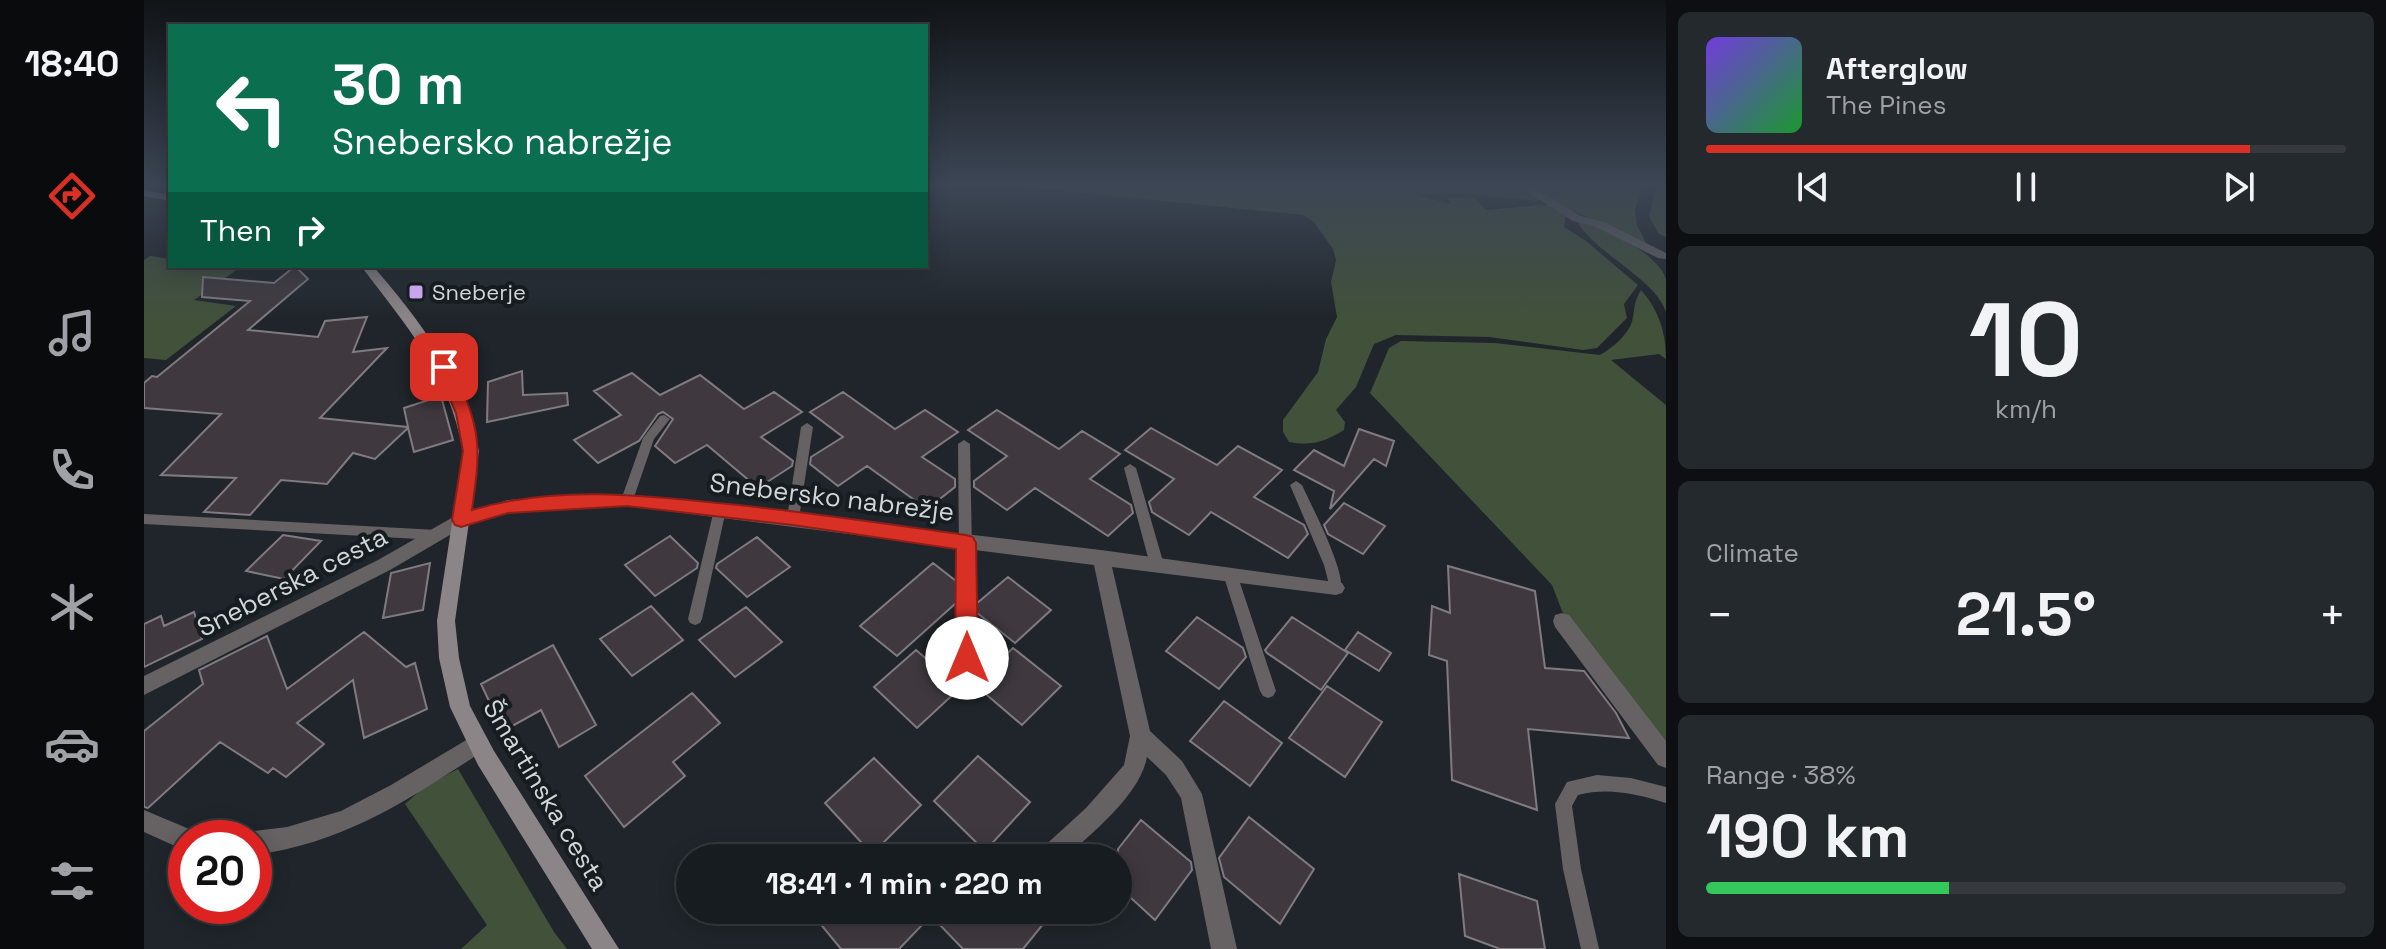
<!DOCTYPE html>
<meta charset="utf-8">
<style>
:root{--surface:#171c20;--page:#24292d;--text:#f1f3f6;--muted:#9ea1a5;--line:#363a3e;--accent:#d93025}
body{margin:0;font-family:"Space Grotesk",sans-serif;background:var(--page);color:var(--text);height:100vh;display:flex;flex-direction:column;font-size:30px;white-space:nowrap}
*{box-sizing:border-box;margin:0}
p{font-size:26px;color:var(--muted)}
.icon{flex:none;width:44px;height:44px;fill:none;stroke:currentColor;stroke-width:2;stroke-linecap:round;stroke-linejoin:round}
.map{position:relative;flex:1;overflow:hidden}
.sheet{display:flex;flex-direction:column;gap:12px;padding:12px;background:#0d0f12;width:720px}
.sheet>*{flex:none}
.banner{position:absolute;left:24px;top:24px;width:760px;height:244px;border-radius:0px;box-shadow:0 4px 20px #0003,0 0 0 2px var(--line);background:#0b6e4f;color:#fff;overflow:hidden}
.speed{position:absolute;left:24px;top:820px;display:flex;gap:16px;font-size:40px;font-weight:700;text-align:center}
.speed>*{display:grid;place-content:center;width:104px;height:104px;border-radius:50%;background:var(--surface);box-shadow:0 4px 20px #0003,0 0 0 2px var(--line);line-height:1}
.speed .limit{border:12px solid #d22;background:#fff;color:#111}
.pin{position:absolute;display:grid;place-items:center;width:68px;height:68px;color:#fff;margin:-34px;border-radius:16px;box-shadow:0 4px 12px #0006}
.me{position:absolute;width:88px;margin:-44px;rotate:0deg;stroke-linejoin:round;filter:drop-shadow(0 0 6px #0008)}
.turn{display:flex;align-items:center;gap:28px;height:168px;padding:0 32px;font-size:36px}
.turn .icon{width:104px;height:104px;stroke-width:2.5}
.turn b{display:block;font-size:56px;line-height:68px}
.then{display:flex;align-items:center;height:76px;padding:0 32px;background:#0003;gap:16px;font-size:30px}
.big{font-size:60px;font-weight:800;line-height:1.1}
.sheet .tile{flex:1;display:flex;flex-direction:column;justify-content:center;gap:12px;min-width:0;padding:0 28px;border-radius:12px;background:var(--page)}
.sheet .dial{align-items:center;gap:0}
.dial b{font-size:104px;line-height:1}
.song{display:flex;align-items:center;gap:24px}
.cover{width:96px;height:96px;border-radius:12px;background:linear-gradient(135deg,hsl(260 70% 55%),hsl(130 70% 35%))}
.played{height:8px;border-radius:4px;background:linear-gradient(90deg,var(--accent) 85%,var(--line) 85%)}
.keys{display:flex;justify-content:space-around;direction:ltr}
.heat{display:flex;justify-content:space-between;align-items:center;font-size:44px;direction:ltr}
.charge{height:12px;border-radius:6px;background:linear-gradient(90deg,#34c759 38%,var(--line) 0)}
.trip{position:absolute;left:532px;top:844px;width:456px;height:80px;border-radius:40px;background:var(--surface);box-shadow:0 4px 20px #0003,0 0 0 2px var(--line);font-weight:800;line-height:80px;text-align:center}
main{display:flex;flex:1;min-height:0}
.dock{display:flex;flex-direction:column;width:144px;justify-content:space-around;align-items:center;background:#090b0d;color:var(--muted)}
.dock .icon{width:56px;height:56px}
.dock .active{color:var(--accent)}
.dock b{font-size:36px;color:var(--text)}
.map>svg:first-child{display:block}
.green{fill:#41513a}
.building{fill:#3f393f;stroke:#807a81;stroke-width:2}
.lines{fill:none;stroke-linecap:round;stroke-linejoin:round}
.service{fill:#666263;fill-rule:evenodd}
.minor{fill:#666263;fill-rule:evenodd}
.secondary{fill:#8c8587;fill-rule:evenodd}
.route{fill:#d93025;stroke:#8d1f18;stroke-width:2}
.poi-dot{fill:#c9a5ee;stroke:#161c20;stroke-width:3}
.labels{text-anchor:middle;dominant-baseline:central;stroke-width:8;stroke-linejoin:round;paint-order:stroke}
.far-poi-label{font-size:22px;fill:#d2d6d9;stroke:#161c20;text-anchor:start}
.street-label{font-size:26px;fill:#d2d6d9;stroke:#161c20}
</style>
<main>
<nav class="dock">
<b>18:40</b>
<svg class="icon active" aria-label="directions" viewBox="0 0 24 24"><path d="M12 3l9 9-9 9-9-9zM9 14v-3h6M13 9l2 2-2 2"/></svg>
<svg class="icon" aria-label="music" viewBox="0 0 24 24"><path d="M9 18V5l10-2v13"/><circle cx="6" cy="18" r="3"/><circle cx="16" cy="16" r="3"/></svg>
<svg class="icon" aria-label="phone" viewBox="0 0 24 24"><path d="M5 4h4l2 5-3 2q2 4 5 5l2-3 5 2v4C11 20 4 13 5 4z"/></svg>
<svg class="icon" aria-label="climate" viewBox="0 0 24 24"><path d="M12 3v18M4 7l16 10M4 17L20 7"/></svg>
<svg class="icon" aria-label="car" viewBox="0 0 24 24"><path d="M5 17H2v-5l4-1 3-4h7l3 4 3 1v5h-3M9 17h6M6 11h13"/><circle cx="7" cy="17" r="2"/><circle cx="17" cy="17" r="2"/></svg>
<svg class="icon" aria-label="filters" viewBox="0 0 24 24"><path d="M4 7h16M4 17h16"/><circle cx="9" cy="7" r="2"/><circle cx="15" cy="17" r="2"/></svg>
</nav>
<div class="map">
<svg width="1522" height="949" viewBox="0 0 1522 949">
<rect width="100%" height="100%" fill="#1f252a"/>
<path class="green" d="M 869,186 L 1373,186 L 1396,198 L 1395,201 L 1315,193 L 1273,195 L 1307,204 L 1303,198 L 1330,198 L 1342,210 L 1395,205 L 1408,205 L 1422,214 L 1420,227 L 1442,241 L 1494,285 L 1480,304 L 1483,318 L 1453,348 L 1439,350 L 1345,337 L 1252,335 L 1230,344 L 1212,387 L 1192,410 L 1201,422 L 1200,430 C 1180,442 1168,446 1145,442 L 1139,432 L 1139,420 L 1174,372 L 1182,339 L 1193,317 L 1187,282 L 1192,260 L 1189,249 L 1170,222 L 1159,215 Z
M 1384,186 L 1499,186 L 1491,209 L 1493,225 L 1503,245 L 1417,205 Z
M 1512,186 L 1522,186 L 1522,237 L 1515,234 L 1505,217 Z
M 1434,222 C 1458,225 1515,254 1522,279 C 1522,289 1522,302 1522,312 C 1511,278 1450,253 1434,222 Z
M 6,256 L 26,259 L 26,266 L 94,269 L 50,300 L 92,306 L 22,360 L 0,358 L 0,260 Z
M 1497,290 C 1515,310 1522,333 1522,359 L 1515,354 L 1467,360 L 1522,405 L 1522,742 L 1418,611 L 1408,585 L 1226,393 L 1245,348 L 1257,341 L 1351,343 L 1456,355 C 1468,348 1483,336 1488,322 C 1491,309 1489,303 1497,290 Z
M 314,769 L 410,932 L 423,949 L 317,949 L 343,925 L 261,804 L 280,787 Z"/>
<path class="building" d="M 151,266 L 164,279 L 104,330 L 174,337 L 181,321 L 223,317 L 209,352 L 243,348 L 176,418 L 264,427 L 260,408 L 297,396 L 309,440 L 270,452 L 264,428 L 231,459 L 209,453 L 183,484 L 137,480 L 106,515 L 60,512 L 92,478 L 17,475 L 77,414 L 0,408 L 0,383 L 8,376 L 13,377 L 106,301 L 58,297 L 59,277 L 130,283 Z
M 378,371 L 379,395 L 423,393 L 424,405 L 343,422 L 344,382 Z
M 488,373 L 516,395 L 556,375 L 600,409 L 630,392 L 658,412 L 617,437 L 649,461 L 648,466 L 614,488 L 563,445 L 531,463 L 511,446 L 529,419 L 519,412 L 514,414 L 495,441 L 454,463 L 430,440 L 477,415 L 450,391 Z
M 699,392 L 751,429 L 781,410 L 814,432 L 778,457 L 811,479 L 811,487 L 783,509 L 723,466 L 694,486 L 666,464 L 667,457 L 699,437 L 666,412 Z
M 853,410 L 915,449 L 938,431 L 976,454 L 946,479 L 987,505 L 989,513 L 964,536 L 891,488 L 863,510 L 830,487 L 830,481 L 863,456 L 824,430 Z
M 1007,428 L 1073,465 L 1094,446 L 1138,470 L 1110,497 L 1160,525 L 1164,534 L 1144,558 L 1067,512 L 1045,535 L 1008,512 L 1005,502 L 1030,479 L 981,450 Z
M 1215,429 L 1250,441 L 1242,466 L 1230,459 L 1186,509 L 1190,491 L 1150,470 L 1170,450 L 1200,466 Z
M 1200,503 L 1241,526 L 1219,554 L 1184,534 L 1180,525 Z
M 139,535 L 177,541 L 140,579 L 102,571 Z
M 526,536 L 554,563 L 553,568 L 511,596 L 481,565 Z
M 613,537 L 646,567 L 603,597 L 572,568 L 573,564 Z
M 286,563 L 279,610 L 239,618 L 247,573 Z
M 789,563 L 812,581 L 812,603 L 753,656 L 716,626 Z
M 1304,566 L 1391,591 L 1401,668 L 1440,671 L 1472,713 L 1485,738 L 1384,729 L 1393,810 L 1308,780 L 1303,661 L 1285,655 L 1288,606 L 1306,613 Z
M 864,577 L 907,610 L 871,643 L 832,612 L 832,604 Z
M 507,606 L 539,640 L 488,676 L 456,639 Z
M 602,607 L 638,642 L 591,677 L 555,640 Z
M 50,612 L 58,639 L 0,667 L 0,624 L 17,616 L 20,626 Z
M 1053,617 L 1099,648 L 1102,657 L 1075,689 L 1022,651 Z
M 1148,617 L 1204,653 L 1177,690 L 1123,653 L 1121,650 Z
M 220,632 L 262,667 L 271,663 L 283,709 L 220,738 L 209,680 L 153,723 L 180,744 L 142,777 L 129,768 L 124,773 L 76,742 L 4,808 L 0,807 L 0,731 L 59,684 L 55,670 L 123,636 L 143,689 Z
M 1214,632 L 1247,653 L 1235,671 L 1201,650 Z
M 409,645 L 452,725 L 415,747 L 397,710 L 359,731 L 337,684 Z
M 869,648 L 917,686 L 878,725 L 830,684 Z
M 772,650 L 816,688 L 773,728 L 730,687 Z
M 1183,686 L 1238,722 L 1201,777 L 1145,738 Z
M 548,693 L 576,723 L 529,762 L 541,776 L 480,827 L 441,776 Z
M 1080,701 L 1138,743 L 1106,786 L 1046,741 Z
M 834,756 L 886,802 L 841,851 L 790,801 Z
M 730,758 L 777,805 L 728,854 L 681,803 Z
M 1105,817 L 1170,869 L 1136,924 L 1080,877 L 1075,858 Z
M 997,820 L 1047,862 L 1048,870 L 1011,920 L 974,886 L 974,849 Z
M 1315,874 L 1393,901 L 1401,949 L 1356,949 L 1321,936 Z
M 684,910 L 768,910 L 780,923 L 755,949 L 697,949 L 674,921 Z
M 804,910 L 886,910 L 900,923 L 879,949 L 819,949 L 793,922 Z"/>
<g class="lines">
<path class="service" d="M 520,415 L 526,419 L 510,439 L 489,500 L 487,503 L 479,503 L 477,500 L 499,438 L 516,416 Z
M 663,423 L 669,427 L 655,518 L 653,521 L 645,521 L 643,518 L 657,427 Z
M 820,440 L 826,444 L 830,658 L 828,662 L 823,664 L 818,662 L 816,658 L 814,444 Z
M 986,464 L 992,468 L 1020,565 L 1018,569 L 1013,570 L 1008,569 L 1006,565 L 980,468 Z
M 1152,481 L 1158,485 C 1168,507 1202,571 1197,592 L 1192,593 L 1187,592 L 1180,565 L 1146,485 Z
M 576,505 L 580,507 L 582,510 L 558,619 L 556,623 L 551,625 L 546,623 L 544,619 L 570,510 L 572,507 Z
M 0,514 L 293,530 L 298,532 L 299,535 L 298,538 L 293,540 L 0,524 Z
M 1087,572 L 1092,573 L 1094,577 L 1132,691 L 1129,696 L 1124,698 L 1119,696 L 1116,691 L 1080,577 L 1082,573 Z
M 1453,775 L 1487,778 L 1522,787 L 1522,803 C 1493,794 1464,787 1434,795 L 1428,806 L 1437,869 L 1455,949 L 1437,949 L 1419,869 L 1411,804 L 1423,782 Z"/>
<path class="minor" d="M 1374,186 L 1386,186 L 1437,216 L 1460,222 L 1522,253 L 1522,259 L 1514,258 L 1452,227 L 1429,221 Z
M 483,494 L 957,550 L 1198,583 L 1201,588 L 1198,593 L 1192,595 L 968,567 L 1006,731 L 1038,761 L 1058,794 L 1093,949 L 1067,949 L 1037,798 L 1022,775 L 1003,757 C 996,795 949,832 921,858 L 892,858 L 896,850 L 942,808 L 980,765 L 986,736 L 950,565 L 483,506 L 364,512 L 323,525 L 246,570 L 0,695 L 0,676 L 234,560 L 311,516 L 364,500 Z
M 1418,613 L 1425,615 L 1522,741 L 1522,768 L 1514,765 L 1411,627 L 1409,621 L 1411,615 Z
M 334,733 L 341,736 L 345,743 L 341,750 C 263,800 204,842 110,855 L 110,838 L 101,838 L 110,831 L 143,827 L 197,811 L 247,785 Z
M 0,810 L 50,831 L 53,838 L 42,838 L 42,851 L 0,832 Z"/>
<path class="secondary" d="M 0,190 L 26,195 L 26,201 L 0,196 Z
M 217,266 L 229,266 C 277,322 320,378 335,451 L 311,621 L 315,658 L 326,706 L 350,751 L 475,949 L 448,949 L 334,765 L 306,707 L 295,658 L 293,621 L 319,451 C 305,373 263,327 217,266 Z"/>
</g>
<linearGradient id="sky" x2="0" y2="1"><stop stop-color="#111417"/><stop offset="0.58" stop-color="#3c4655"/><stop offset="1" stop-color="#3c4655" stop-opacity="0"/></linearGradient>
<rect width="1522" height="319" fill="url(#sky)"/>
<path class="route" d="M 300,363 C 310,366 312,378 317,387 C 339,436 335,458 328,510 C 411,485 499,495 584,504 C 664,512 743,524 822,535 L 829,537 L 832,543 L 834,658 L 830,665 L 823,668 L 815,665 L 811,658 L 812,549 L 649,525 L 483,506 L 364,513 L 317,527 L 311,525 L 308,520 L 319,451 L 312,413 L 292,367 Z"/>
<rect class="poi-dot" x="264" y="284" width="16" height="16" rx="4"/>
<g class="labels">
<g class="far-poi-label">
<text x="288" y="292">Sneberje</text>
</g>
<g class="street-label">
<text transform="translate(688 497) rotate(7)">Snebersko nabrežje</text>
<text transform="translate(148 582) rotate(-27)">Sneberska cesta</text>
<text transform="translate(402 795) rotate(59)">Šmartinska cesta</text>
</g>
</g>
</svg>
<div class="speed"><div class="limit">20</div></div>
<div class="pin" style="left:300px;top:367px;background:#d93025"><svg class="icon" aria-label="arrive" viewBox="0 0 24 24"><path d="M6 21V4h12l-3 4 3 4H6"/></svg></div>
<svg class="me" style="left:823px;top:658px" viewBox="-20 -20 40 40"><circle r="19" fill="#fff"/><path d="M0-13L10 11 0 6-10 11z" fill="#d93025"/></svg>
<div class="trip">18:41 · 1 min · 220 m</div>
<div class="banner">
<div class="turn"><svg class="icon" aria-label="left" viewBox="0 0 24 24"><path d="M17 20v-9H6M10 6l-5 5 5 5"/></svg><div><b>30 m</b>Snebersko nabrežje</div></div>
<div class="then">Then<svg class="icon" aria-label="right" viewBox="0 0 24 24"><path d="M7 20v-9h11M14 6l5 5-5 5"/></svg></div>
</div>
</div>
<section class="sheet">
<div class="tile">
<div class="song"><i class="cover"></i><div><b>Afterglow</b><p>The Pines</p></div></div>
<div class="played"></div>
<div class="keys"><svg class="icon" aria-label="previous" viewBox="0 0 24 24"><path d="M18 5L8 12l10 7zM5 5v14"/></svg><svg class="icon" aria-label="pause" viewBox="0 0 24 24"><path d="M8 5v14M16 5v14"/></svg><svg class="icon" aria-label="next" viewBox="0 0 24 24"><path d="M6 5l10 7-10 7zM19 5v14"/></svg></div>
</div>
<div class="tile dial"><b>10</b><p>km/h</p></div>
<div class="tile"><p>Climate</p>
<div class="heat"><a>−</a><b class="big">21.5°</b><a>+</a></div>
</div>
<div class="tile"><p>Range · 38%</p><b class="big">190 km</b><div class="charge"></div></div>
</section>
</main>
